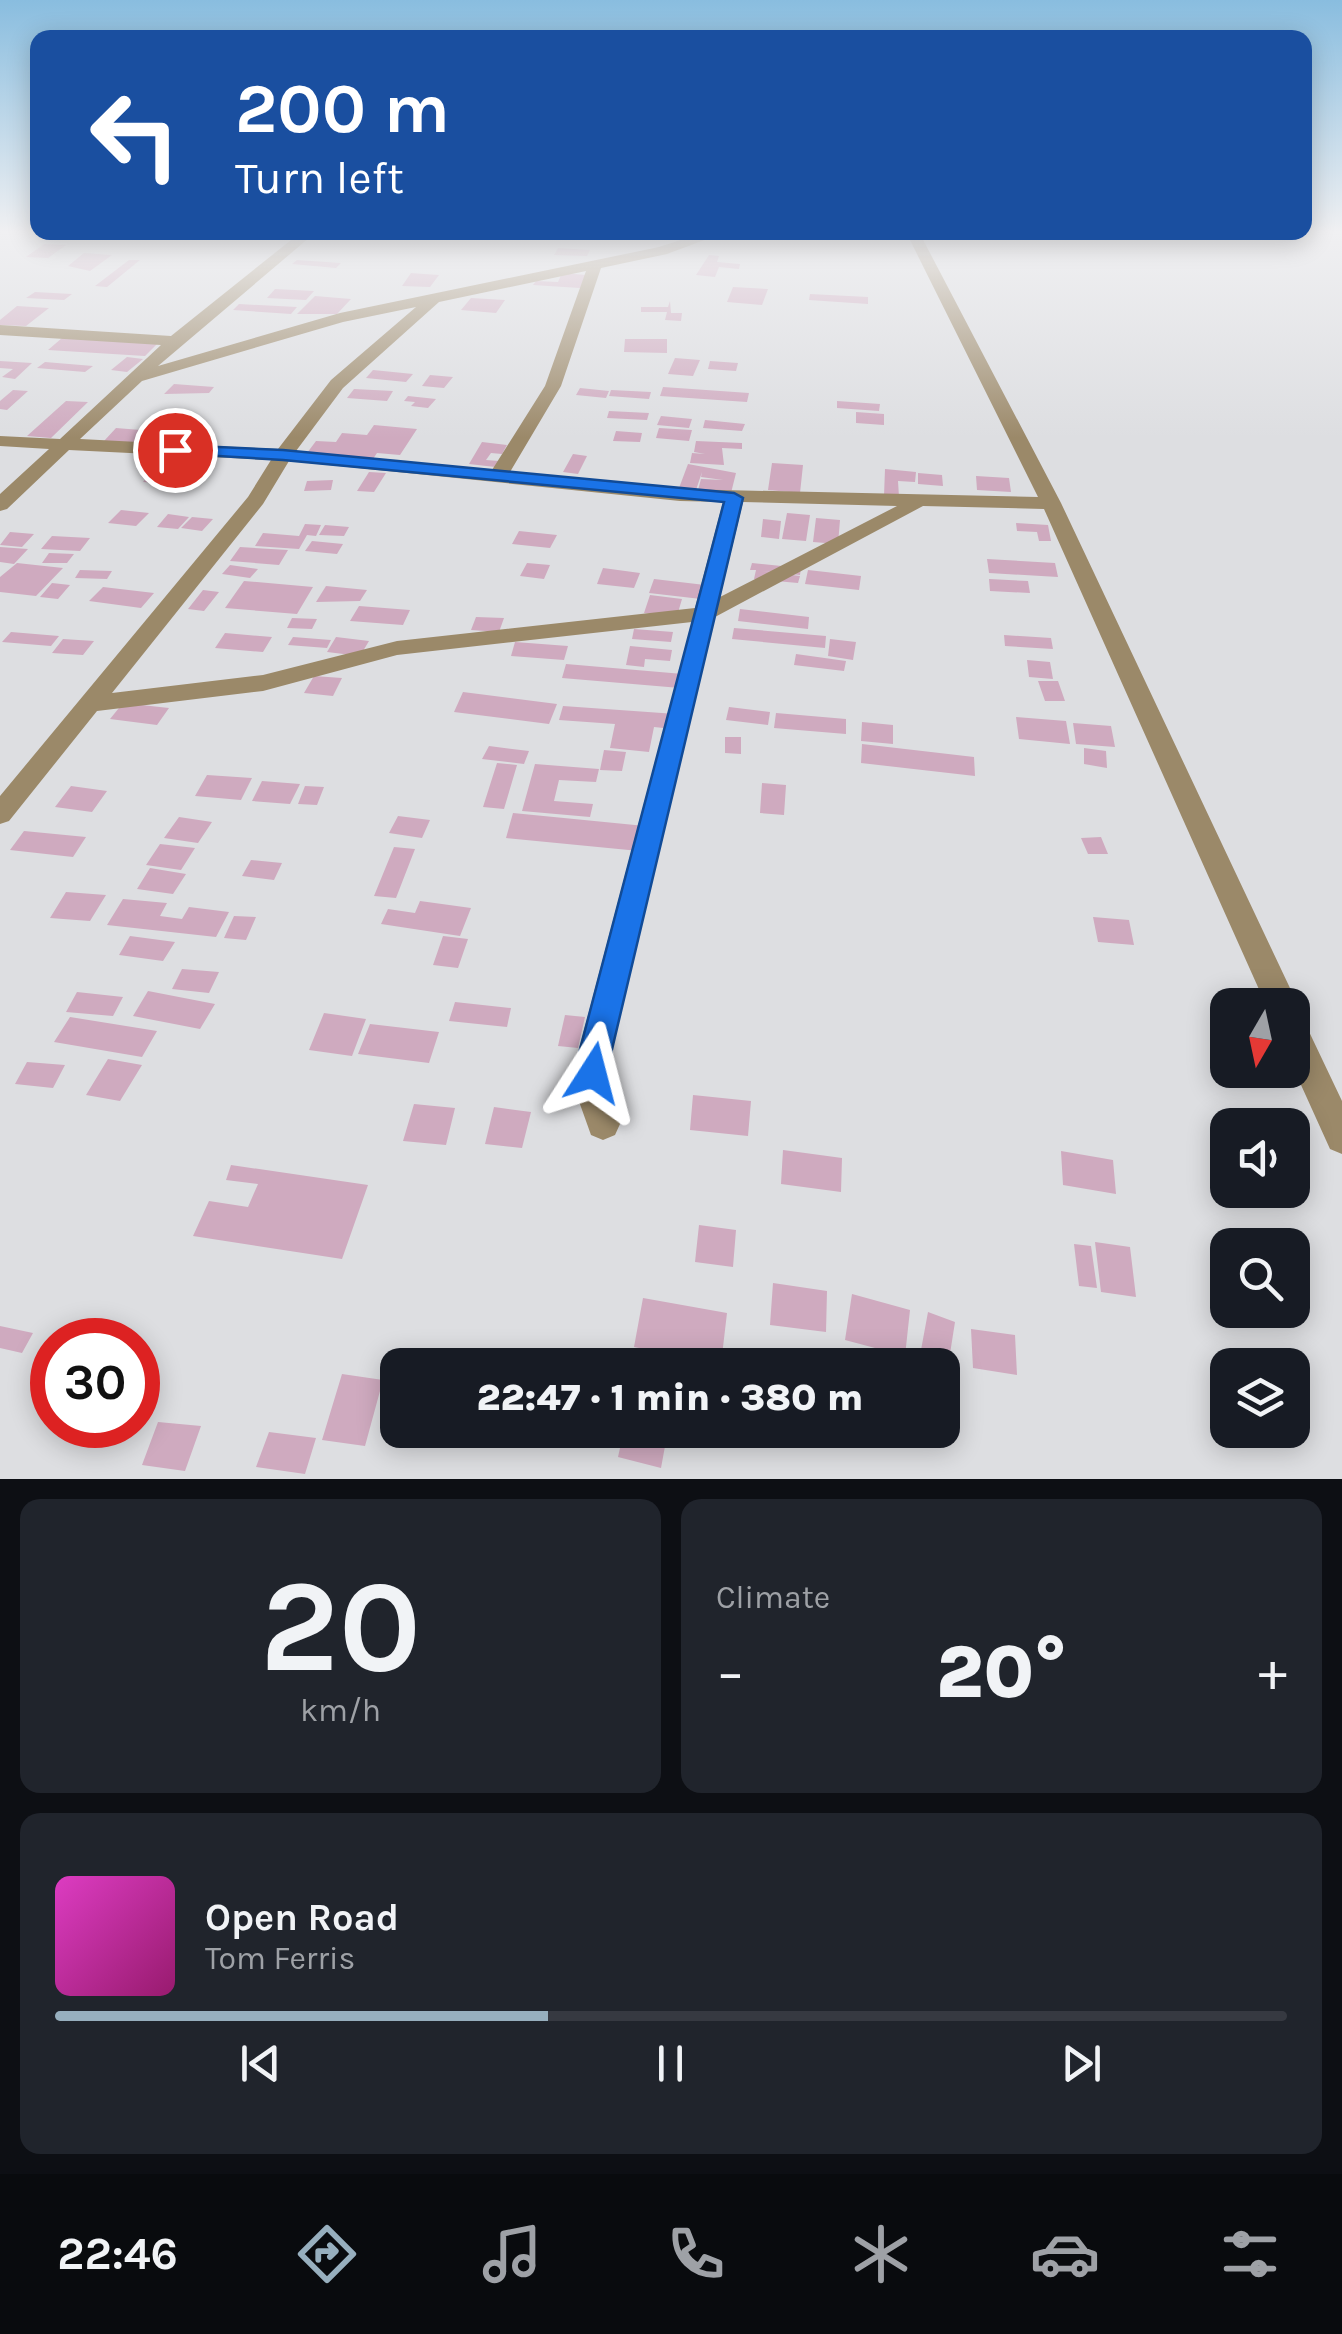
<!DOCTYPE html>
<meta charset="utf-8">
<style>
:root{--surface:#171b24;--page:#20242c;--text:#f1f3f6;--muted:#9ea1a6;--line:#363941;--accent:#97afbe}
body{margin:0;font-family:Karla,sans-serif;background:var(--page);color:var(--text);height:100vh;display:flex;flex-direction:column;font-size:38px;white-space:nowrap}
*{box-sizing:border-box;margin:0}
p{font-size:32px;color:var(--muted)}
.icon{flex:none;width:55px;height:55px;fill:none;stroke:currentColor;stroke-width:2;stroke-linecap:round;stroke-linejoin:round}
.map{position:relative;height:1479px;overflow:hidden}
.details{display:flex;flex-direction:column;gap:20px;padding:20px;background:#0d0f14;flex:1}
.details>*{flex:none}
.guide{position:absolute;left:30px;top:30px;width:1282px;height:210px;border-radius:20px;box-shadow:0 5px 25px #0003;background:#1a4fa0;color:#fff;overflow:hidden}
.needle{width:65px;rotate:189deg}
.buttons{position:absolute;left:1210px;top:988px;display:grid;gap:20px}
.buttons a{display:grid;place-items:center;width:100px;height:100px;border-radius:20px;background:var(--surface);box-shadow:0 5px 25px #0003;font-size:50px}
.speed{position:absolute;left:30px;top:1318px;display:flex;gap:20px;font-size:50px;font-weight:700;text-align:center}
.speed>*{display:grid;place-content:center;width:130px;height:130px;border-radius:50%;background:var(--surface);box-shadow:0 5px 25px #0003;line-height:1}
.speed .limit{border:15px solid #d22;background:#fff;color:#111}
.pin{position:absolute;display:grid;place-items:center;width:85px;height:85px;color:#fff;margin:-42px;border:5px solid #fff;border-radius:50%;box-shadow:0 2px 10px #0007}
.me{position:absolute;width:110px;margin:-55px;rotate:9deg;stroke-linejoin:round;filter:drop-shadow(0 0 8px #0008)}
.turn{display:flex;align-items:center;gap:35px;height:210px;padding:0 40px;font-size:45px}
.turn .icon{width:130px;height:130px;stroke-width:2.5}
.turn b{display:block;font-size:70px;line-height:85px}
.big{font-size:75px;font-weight:800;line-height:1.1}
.details .widget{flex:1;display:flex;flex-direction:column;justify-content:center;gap:15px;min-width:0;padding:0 35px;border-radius:20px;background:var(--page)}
.details .dial{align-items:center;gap:0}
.dial b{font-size:130px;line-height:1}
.song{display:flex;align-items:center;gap:30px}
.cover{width:120px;height:120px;border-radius:15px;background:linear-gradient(135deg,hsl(310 70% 55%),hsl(320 70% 35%))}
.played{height:10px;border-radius:5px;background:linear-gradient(90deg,var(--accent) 40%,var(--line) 40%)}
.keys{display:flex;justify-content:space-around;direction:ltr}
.heat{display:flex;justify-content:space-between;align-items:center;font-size:55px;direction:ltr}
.details .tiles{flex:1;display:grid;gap:20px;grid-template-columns:1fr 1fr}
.widget:last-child{grid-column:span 2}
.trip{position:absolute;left:380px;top:1348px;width:580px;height:100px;border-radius:20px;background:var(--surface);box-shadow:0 5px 25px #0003;font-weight:800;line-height:100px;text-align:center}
.dock{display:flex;height:160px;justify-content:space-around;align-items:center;background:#090b0e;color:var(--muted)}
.dock .icon{width:70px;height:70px}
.dock .selected{color:var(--accent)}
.dock b{font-size:45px;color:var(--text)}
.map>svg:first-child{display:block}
.building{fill:#cfaabf}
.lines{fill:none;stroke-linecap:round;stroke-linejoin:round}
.minor{fill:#9b8969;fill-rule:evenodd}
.route{fill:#1a73e8;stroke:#114b97;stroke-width:2.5}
</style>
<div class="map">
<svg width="1342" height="1479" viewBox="0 0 1342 1479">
<rect width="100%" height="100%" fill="#dddee1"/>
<path class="building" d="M 44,244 L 66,245 L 48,258 L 26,257 Z
M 558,248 L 590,250 L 587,256 L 554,255 Z
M 84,253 L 112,255 L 90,271 L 68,266 Z
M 709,255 L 719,256 L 717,262 L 740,264 L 739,269 L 719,267 L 715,277 L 696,275 Z
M 129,260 L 140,260 L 107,287 L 95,286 Z
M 297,260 L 341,263 L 336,268 L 292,264 Z
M 411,273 L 424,274 L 439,275 L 430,287 L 402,286 Z
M 562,273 L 586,275 L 580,288 L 533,285 L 536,281 L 558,282 Z
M 733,287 L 768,289 L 762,305 L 727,302 Z
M 275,289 L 314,291 L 306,300 L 267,298 Z
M 35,292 L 72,294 L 64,300 L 26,298 Z
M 810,294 L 868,297 L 868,304 L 809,300 Z
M 315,296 L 351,299 L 337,314 L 297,314 Z
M 471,298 L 505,300 L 496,313 L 461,310 Z
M 670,301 L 671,313 L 682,313 L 681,321 L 665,320 L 667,312 L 641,312 L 641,307 L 668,307 Z
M 239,304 L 297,307 L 291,314 L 233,310 Z
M 17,306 L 49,308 L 26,326 L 0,325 L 0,320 Z
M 62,338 L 157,344 L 145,356 L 48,350 Z
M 625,339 L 667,339 L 667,353 L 624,352 Z
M 127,357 L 143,359 L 127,372 L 111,370 Z
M 675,358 L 700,360 L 693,376 L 668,374 Z
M 0,361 L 32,363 L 15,379 L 2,377 L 13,369 L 0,368 Z
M 710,361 L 738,363 L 736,371 L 708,369 Z
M 45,362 L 93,366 L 85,372 L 37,368 Z
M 373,370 L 413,374 L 406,382 L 366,378 Z
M 430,375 L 453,377 L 444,388 L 422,386 Z
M 174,384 L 214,387 L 209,393 L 164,394 Z
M 663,387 L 749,393 L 747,402 L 660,396 Z
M 580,388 L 609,391 L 606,398 L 576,395 Z
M 354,389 L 393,391 L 387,401 L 347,398 Z
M 13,390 L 28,391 L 7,410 L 0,409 L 0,401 Z
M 611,390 L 651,392 L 649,399 L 609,396 Z
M 408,396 L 436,399 L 428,408 L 411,406 L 415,402 L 404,401 Z
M 66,401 L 88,402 L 51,438 L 27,436 Z
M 837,401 L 880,404 L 879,411 L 837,408 Z
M 609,411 L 649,413 L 647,420 L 607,418 Z
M 856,412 L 884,414 L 884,425 L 856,423 Z
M 661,416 L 692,419 L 689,428 L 657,425 Z
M 705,420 L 745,424 L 742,431 L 703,428 Z
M 374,425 L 417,429 L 400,455 L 377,453 L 373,459 L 307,453 L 316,441 L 336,442 L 342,433 L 367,435 Z
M 116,428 L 153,431 L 141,444 L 104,441 Z
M 659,428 L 692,430 L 689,441 L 656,438 Z
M 616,431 L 642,433 L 640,442 L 613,441 Z
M 182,434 L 212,436 L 202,449 L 171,447 Z
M 696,441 L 742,443 L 742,449 L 722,448 L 724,465 L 690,463 L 692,453 L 705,454 L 694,452 Z
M 482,442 L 507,445 L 502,454 L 491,453 L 486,460 L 499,461 L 495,467 L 469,464 Z
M 573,454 L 587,456 L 578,474 L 563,472 Z
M 162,459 L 176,460 L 157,483 L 143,482 Z
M 772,463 L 803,465 L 800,493 L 768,490 Z
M 688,464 L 736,473 L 731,493 L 698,490 L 701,479 L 723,480 L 701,477 L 702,472 L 696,490 L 679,488 Z
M 885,469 L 916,472 L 915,482 L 898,481 L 899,497 L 884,496 Z
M 369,472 L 386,473 L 374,492 L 357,491 Z
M 918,473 L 942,475 L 943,486 L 918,484 Z
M 976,476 L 1009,478 L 1011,492 L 977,490 Z
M 333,480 L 331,490 L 304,491 L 307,481 Z
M 121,510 L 149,513 L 136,526 L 108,523 Z
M 787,513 L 810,515 L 806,541 L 782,539 Z
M 168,514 L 189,517 L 178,529 L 157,527 Z
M 192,517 L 213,519 L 202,531 L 181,528 Z
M 816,518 L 840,520 L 838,544 L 813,542 Z
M 763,519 L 781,521 L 779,539 L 761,537 Z
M 1016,523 L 1048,525 L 1051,541 L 1039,541 L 1037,532 L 1017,531 Z
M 305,524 L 321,525 L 316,536 L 307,535 L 299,549 L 255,546 L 263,533 L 299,536 Z
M 325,525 L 349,527 L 344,536 L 319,535 Z
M 519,531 L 557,535 L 550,548 L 512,544 Z
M 10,532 L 34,534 L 22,547 L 0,545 Z
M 52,536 L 90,538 L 80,551 L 41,549 Z
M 312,541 L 343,544 L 337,554 L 305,551 Z
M 0,547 L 28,549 L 14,564 L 0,562 Z
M 240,547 L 288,550 L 279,565 L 230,561 Z
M 49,553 L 74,554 L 67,563 L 42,563 Z
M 987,559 L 1055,563 L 1058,577 L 989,573 Z
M 17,563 L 63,568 L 36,596 L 0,592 L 0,577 Z
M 527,563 L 550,565 L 544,579 L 520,576 Z
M 752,563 L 801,568 L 800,575 L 762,571 L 800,576 L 798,583 L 754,579 L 756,570 L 750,570 Z
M 230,565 L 258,569 L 250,578 L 222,574 Z
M 603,568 L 640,573 L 634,588 L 597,584 Z
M 80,570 L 112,571 L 107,579 L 75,578 Z
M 808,570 L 861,576 L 859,590 L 805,584 Z
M 654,579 L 705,585 L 701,599 L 649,593 Z
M 989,579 L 1028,581 L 1030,593 L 990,591 Z
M 244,581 L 313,587 L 297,614 L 225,608 Z
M 52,583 L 70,585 L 58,599 L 40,597 Z
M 326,586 L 367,590 L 360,601 L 316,602 Z
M 103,587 L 154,593 L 141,608 L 89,601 Z
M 203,590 L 219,592 L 204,611 L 188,609 Z
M 650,595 L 682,599 L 677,616 L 644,613 Z
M 359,606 L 410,610 L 403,625 L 350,621 Z
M 740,609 L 809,617 L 808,629 L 738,621 Z
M 476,617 L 504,618 L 499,632 L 471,630 Z
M 292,618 L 317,619 L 312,629 L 287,628 Z
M 734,628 L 826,636 L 825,648 L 732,639 Z
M 634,629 L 673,632 L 671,642 L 632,639 Z
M 11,632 L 59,636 L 51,646 L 2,642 Z
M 225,633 L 272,637 L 263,652 L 215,648 Z
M 1004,635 L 1051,638 L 1053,649 L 1005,646 Z
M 293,637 L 331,640 L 327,648 L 288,645 Z
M 336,637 L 369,641 L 360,656 L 327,652 Z
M 63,639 L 94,641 L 83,655 L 52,653 Z
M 830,639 L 856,642 L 853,660 L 828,656 Z
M 515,642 L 568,646 L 564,660 L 511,656 Z
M 630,646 L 672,650 L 670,661 L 645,659 L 644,667 L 626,665 Z
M 796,654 L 846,661 L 844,671 L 794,665 Z
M 1027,660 L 1050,662 L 1053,679 L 1029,677 Z
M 566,664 L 683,674 L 680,688 L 562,678 Z
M 314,676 L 342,678 L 333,696 L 304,693 Z
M 1038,681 L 1058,681 L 1065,701 L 1045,701 Z
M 463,692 L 557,704 L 549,724 L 454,712 Z
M 123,703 L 169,708 L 157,725 L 110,719 Z
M 563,706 L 676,714 L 673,729 L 654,727 L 649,752 L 610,748 L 615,724 L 559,720 Z
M 729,707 L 770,712 L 768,725 L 726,720 Z
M 776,713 L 846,719 L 846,734 L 774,728 Z
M 1016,717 L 1066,721 L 1070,744 L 1019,739 Z
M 862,722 L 893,725 L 893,744 L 861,741 Z
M 1073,723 L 1111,726 L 1115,747 L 1076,744 Z
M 725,737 L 741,737 L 741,754 L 725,753 Z
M 862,744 L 974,757 L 975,776 L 861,763 Z
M 489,746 L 529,751 L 524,764 L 482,759 Z
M 1084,748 L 1106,751 L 1107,768 L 1084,764 Z
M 604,750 L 626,752 L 622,771 L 600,770 Z
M 497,763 L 517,765 L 504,809 L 483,807 Z
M 535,764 L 599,769 L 596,782 L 559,780 L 554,801 L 593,804 L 590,817 L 522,811 Z
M 207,775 L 252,778 L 241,800 L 195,796 Z
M 262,781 L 300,784 L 290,804 L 252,801 Z
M 762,783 L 786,785 L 784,815 L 760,813 Z
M 71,786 L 107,791 L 92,812 L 55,807 Z
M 305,786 L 324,787 L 317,805 L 298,804 Z
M 513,813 L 645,826 L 639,851 L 506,838 Z
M 398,816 L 430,820 L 422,838 L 389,833 Z
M 179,817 L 212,822 L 198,843 L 164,838 Z
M 24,831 L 86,837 L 73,857 L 10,850 Z
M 1101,837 L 1108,854 L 1088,854 L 1081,838 Z
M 160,844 L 195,848 L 181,870 L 146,865 Z
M 394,847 L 415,849 L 396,898 L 374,896 Z
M 251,860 L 282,863 L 274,880 L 242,876 Z
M 150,868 L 186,874 L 173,894 L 137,889 Z
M 66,892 L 106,895 L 90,921 L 50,918 Z
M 123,899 L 167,903 L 160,916 L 182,919 L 189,907 L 229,912 L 216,937 L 107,925 Z
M 420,901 L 471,908 L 460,936 L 381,924 L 388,909 L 415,913 Z
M 234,916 L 256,917 L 246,940 L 224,938 Z
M 1093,917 L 1129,920 L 1134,945 L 1098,942 Z
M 130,936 L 175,942 L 163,961 L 119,955 Z
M 443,936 L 468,939 L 458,968 L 433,965 Z
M 182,969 L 219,972 L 209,993 L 172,989 Z
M 148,991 L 215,1004 L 200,1029 L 133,1016 Z
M 77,992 L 123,997 L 113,1016 L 66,1012 Z
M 455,1002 L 511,1008 L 507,1027 L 449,1021 Z
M 324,1013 L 366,1019 L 352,1056 L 309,1050 Z
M 565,1015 L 585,1017 L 578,1048 L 558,1046 Z
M 70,1017 L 157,1031 L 142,1057 L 54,1042 Z
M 370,1024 L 439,1032 L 429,1063 L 358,1054 Z
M 108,1059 L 142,1065 L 120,1101 L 86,1095 Z
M 27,1062 L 65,1065 L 53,1088 L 15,1084 Z
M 693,1095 L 751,1101 L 748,1136 L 690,1130 Z
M 414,1104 L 455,1108 L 446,1145 L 403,1141 Z
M 494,1107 L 531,1112 L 522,1148 L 485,1144 Z
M 783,1150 L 842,1158 L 841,1192 L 781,1184 Z
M 1061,1151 L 1113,1160 L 1116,1194 L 1063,1185 Z
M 231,1165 L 368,1185 L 342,1259 L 193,1236 L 209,1201 L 248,1207 L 258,1184 L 226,1180 Z
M 699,1225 L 736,1230 L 733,1267 L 695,1262 Z
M 1095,1242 L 1130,1247 L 1136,1297 L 1101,1292 Z
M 1074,1244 L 1091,1246 L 1097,1288 L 1079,1286 Z
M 773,1283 L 827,1291 L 826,1332 L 770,1325 Z
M 852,1294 L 910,1310 L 905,1356 L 845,1340 Z
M 643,1298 L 727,1313 L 721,1364 L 634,1347 Z
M 928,1312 L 955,1322 L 949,1360 L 921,1350 Z
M 0,1326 L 33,1333 L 22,1353 L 0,1348 Z
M 971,1329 L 1015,1335 L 1017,1375 L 973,1368 Z
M 621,1354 L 667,1363 L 667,1365 L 619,1365 Z
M 342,1374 L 383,1380 L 365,1446 L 322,1440 Z
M 158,1422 L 201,1426 L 185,1471 L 142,1465 Z
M 624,1430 L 668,1430 L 661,1468 L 618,1457 Z
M 269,1432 L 316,1438 L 305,1474 L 256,1467 Z"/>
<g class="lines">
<path class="minor" d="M 301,232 L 316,232 L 158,366 L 340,313 L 659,247 L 705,232 L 726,232 L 667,254 L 601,268 L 561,386 L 510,472 L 680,489 L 1038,497 L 906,232 L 919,232 L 1061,503 L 1298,1005 L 1293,1014 L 1292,1005 L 1266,1005 L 1044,509 L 923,506 L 715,617 L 610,1053 L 610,1093 L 620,1124 L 615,1135 L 603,1140 L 591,1135 L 576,1093 L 578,1053 L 692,622 L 397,655 L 263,691 L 97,711 L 9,821 L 0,824 L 0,796 L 248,497 L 271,460 L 69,450 L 7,509 L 0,511 L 0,494 L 49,449 L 0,446 L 0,436 L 60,439 L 161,345 L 0,335 L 0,325 L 171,336 ZM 586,271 L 545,386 L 492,470 L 296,451 L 343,388 L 439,302 ZM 416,307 L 331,380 L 278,449 L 80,439 L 142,381 L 343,322 ZM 289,461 L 680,501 L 723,502 L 695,608 L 397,641 L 263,675 L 112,693 L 263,504 ZM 743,502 L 897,506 L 720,597 Z
M 1292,1016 L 1303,1019 L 1342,1101 L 1342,1154 L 1330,1149 L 1292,1065 Z"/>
</g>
<linearGradient id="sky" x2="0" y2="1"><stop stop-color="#89bddf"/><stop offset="0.53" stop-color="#f0f0f2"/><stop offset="1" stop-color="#f0f0f2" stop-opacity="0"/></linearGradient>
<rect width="1342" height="438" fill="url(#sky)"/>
<path class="route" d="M 175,445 L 283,450 L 734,493 L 743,498 L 604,1083 L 593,1086 L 583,1083 L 578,1073 L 579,1053 L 724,502 L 283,460 L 169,453 L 166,450 Z"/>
</svg>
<div class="buttons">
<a><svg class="needle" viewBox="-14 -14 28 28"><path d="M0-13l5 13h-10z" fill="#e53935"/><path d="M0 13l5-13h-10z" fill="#9ea1a6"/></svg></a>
<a><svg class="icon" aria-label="sound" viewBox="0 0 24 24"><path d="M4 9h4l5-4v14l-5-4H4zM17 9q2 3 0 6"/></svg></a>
<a><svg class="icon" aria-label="search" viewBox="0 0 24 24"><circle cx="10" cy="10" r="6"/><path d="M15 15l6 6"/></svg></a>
<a><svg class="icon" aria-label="layers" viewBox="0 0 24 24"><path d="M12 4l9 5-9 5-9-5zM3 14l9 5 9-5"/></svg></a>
</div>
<div class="speed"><div class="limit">30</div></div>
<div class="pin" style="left:175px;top:450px;background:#d93025"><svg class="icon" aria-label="arrive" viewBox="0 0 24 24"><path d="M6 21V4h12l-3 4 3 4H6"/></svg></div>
<svg class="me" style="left:593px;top:1073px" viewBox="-20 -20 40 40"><path d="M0-17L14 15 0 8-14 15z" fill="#1a73e8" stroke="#fff" stroke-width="4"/></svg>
<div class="trip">22:47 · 1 min · 380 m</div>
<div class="guide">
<div class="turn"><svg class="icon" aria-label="left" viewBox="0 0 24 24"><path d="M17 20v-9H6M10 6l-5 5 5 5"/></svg><div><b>200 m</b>Turn left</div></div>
</div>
</div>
<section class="details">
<div class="tiles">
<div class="widget dial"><b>20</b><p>km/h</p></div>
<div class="widget"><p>Climate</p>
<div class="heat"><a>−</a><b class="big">20°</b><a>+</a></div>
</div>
<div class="widget">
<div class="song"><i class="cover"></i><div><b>Open Road</b><p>Tom Ferris</p></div></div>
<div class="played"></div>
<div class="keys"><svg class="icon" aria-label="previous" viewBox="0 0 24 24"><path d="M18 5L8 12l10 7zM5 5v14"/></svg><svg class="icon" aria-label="pause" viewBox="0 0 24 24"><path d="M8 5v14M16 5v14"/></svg><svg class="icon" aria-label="next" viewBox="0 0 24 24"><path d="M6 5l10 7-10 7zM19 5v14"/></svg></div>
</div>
</div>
</section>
<nav class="dock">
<b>22:46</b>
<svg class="icon selected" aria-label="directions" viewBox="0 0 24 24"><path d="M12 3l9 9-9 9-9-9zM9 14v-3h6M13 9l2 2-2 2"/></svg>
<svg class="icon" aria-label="music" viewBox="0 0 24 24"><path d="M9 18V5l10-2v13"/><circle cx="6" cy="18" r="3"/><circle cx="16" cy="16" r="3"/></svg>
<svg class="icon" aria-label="phone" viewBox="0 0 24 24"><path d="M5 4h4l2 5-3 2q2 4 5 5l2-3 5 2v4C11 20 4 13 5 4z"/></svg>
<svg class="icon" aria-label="climate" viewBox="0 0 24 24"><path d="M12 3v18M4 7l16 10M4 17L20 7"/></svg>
<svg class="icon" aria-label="car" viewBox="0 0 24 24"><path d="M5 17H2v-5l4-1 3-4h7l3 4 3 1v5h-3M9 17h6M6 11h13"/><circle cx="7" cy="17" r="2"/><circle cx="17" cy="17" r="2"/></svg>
<svg class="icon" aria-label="filters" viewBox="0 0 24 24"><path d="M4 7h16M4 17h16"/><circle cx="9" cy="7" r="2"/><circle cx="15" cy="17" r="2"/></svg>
</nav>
